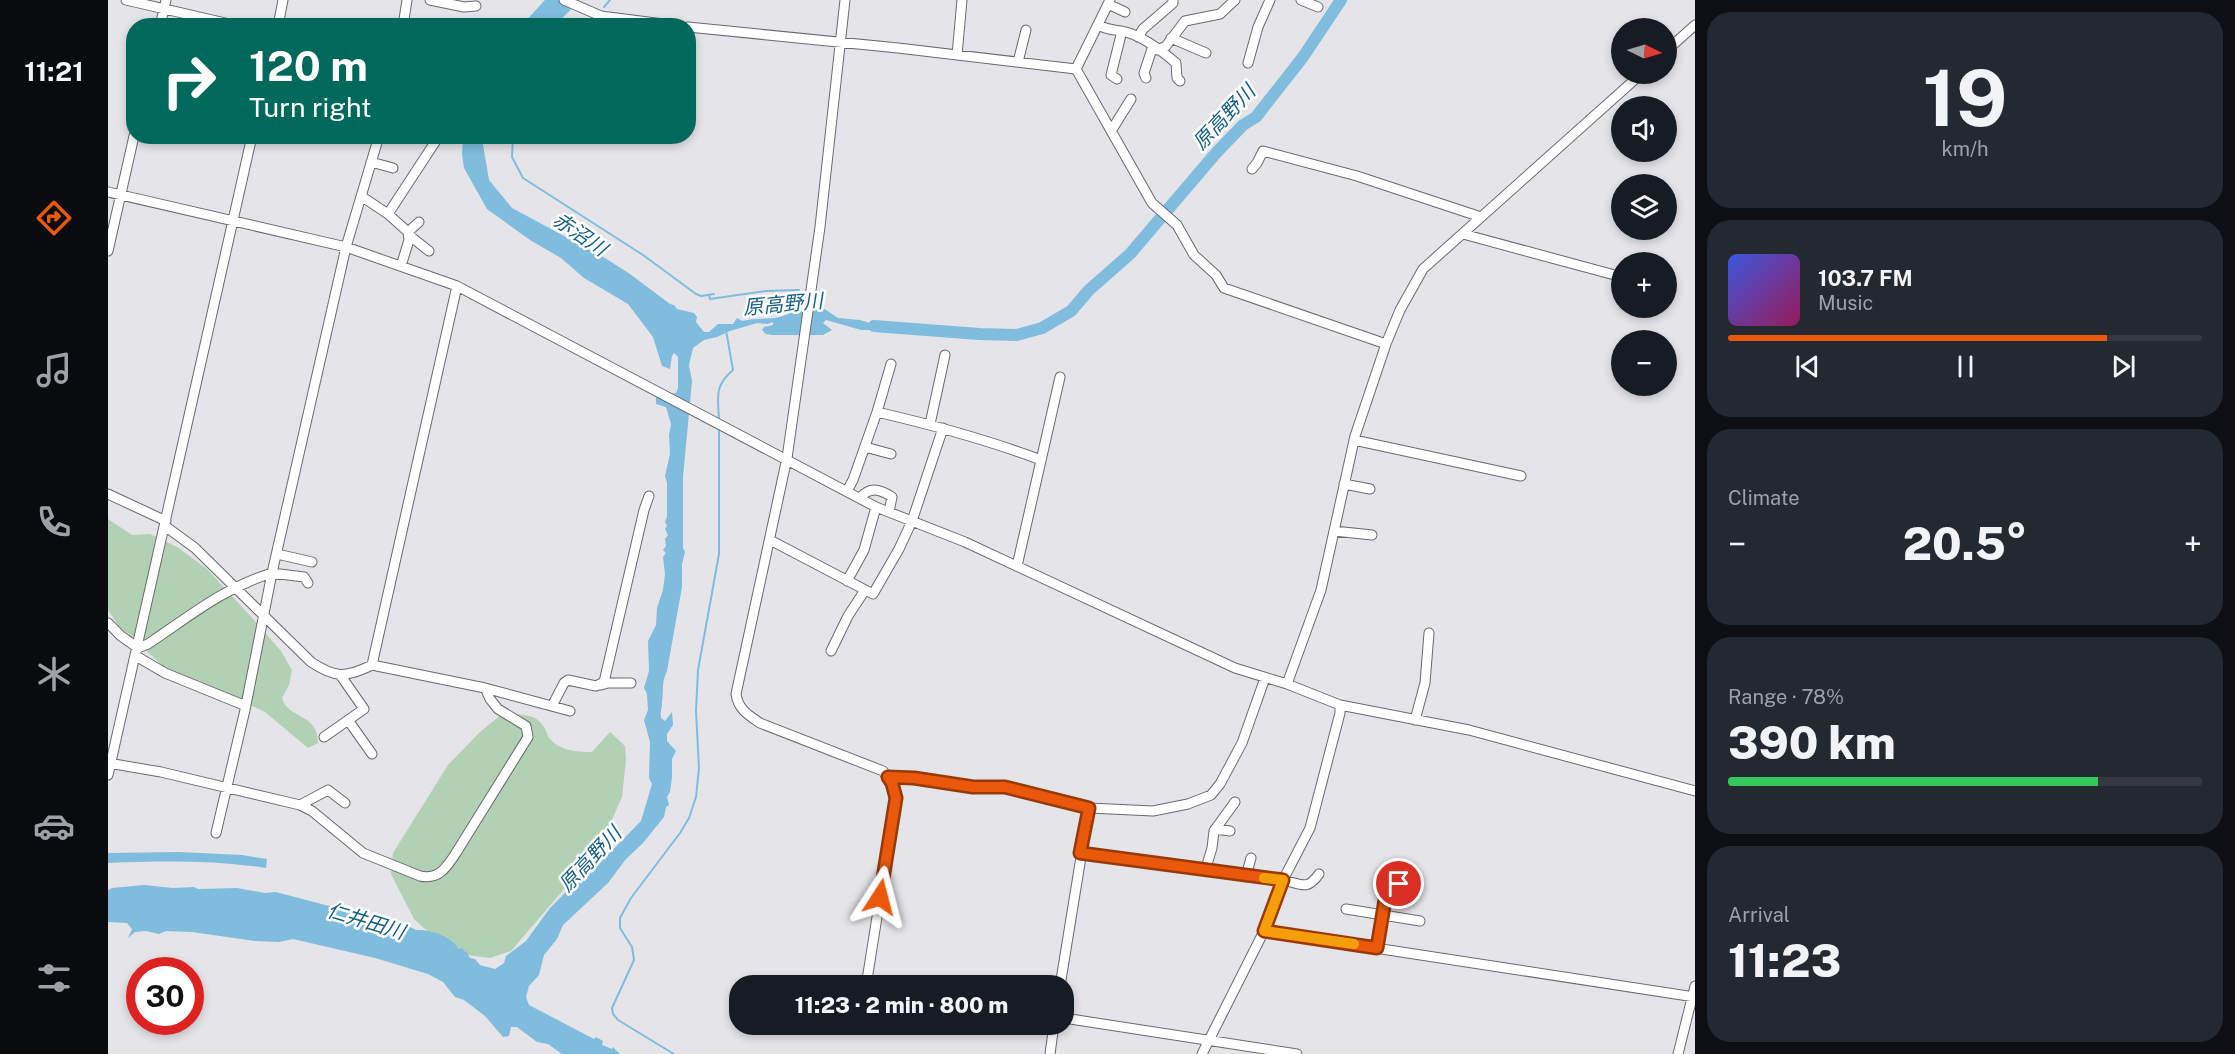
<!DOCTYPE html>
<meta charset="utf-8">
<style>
:root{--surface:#171b24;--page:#242831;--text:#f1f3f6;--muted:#9ea1a6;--line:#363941;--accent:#ea580c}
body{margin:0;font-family:"Public Sans","Noto Sans JP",sans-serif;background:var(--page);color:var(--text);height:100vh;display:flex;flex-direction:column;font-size:22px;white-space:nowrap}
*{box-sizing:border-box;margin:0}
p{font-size:20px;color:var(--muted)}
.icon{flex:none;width:33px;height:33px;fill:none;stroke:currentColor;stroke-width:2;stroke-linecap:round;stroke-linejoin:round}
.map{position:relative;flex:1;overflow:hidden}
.sheet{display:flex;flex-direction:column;gap:12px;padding:12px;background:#0d0f14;width:540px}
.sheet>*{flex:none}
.top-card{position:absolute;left:18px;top:18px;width:570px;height:126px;border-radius:24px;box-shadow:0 3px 9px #0003;background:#00695c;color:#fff;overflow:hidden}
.needle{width:39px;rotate:95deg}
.fabs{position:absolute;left:1503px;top:18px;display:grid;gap:12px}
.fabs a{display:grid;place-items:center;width:66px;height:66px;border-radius:50%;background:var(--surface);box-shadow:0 3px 9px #0003;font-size:30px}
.speed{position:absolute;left:18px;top:957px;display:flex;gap:12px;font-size:30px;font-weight:700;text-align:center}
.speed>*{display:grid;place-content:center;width:78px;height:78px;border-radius:50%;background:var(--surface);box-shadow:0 3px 9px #0003;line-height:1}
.speed .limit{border:9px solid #d22;background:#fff;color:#111}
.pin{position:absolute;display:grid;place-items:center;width:51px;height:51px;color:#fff;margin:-26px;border:3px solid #fff;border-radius:50%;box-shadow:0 2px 6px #0007}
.me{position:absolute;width:66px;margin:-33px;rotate:9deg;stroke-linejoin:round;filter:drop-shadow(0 0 4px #0008)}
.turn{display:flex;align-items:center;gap:21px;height:126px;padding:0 24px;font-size:27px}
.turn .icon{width:78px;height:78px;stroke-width:2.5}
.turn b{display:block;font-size:42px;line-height:51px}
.big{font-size:45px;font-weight:800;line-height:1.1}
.sheet .tile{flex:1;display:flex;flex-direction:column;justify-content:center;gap:9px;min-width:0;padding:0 21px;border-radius:24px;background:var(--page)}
.sheet .dial{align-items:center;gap:0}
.dial b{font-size:78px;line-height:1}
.song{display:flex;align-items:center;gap:18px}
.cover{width:72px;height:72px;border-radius:9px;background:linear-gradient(135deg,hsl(230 70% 55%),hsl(330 70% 35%))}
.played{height:6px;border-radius:3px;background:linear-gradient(90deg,var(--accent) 80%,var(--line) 80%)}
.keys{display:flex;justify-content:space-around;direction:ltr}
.heat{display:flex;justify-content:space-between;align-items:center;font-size:33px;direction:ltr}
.charge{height:9px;border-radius:4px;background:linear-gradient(90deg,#34c759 78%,var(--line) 0)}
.trip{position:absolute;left:621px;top:975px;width:345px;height:60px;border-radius:24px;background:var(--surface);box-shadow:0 3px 9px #0003;font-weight:800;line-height:60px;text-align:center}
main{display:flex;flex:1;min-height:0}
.dock{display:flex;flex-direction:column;width:108px;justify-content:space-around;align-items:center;background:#090b0e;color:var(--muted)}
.dock .icon{width:42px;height:42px}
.dock .on{color:var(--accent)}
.dock b{font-size:27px;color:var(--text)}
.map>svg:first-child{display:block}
.green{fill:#b2d0b3}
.water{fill:#80bcde}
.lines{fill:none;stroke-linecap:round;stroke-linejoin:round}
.stream{stroke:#80bcde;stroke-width:2}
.river{stroke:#80bcde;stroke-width:12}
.minor-casing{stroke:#6a6a6d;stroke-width:11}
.minor{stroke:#fff;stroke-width:9}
.route-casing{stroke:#983908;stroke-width:15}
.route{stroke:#ea580c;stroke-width:10}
.slow{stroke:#f59e0b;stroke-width:10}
.labels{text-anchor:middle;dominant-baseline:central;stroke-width:5;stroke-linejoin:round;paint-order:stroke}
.water-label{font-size:20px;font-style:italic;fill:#155f81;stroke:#fff}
</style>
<main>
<nav class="dock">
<b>11:21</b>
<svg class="icon on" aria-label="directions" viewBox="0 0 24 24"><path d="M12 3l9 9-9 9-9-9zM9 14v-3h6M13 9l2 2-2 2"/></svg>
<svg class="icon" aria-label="music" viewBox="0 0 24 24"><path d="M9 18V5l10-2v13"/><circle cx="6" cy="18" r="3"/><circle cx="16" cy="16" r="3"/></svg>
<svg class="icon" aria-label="phone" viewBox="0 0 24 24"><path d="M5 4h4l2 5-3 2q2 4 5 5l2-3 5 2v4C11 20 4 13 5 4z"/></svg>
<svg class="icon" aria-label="climate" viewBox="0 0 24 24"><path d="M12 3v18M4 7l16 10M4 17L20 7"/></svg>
<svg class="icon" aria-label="car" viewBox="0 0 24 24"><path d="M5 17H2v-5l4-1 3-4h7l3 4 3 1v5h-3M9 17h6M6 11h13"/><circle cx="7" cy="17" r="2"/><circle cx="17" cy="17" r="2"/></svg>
<svg class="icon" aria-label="filters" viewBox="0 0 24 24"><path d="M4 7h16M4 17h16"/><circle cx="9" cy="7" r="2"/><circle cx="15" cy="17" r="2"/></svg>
</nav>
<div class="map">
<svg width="1587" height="1054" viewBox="0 0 1587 1054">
<rect width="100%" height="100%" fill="#e5e4e8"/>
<path class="green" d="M 0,519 L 24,535 L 42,534 L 69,547 L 99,569 L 146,620 L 173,651 L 184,670 L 181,685 L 174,698 C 180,719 210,713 210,743 L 200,748 L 157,712 L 127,698 L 64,674 L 11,626 L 0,610 Z
M 407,714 C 420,715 429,716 436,727 C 439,731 439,737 443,740 C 453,751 471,752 484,752 L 502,732 L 517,746 L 518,760 L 514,797 L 499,831 L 463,881 L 403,951 L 382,958 L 359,955 L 335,945 L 306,919 L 283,874 L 285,853 L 340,765 L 372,732 L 393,715 Z"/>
<path class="water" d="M 437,0 L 471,0 C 448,27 448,25 413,26 Z
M 355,137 L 376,137 L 375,145 L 381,180 L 404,208 L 497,258 L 522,274 L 562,304 L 566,305 L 569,309 L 586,313 L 589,317 L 588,322 L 596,332 L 601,332 L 610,324 L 625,324 L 629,318 L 634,321 C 653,316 674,323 688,308 L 715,308 L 730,318 L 752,320 L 768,325 L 789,325 L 765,330 L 753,330 L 718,320 L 715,323 L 724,330 L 715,335 L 664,335 L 658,334 L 654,330 L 656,327 L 665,325 L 665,322 L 659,324 L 649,323 L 622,331 L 609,337 L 596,340 L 585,348 L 581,365 L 584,381 L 575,477 L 575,548 L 577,552 L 574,564 L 574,587 L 559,671 C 553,683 556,690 554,702 C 554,708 552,713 553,718 L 557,721 L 564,712 L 565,725 L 559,734 L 559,741 L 568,751 L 564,759 L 564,777 L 562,792 L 559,797 L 561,805 L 558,807 L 556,817 L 535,843 L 518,859 L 500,883 L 455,925 L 449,939 L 436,955 L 431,975 L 421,986 L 418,997 L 421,1005 L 486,1039 L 488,1037 L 495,1041 L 494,1045 L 504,1049 L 505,1047 L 512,1054 L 454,1054 L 440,1044 L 429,1042 L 409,1027 L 403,1027 L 401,1036 L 395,1037 L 377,1016 L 356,1000 L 347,997 L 335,982 L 320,974 L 267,958 L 185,939 L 171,942 L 147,941 L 84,932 L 58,931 L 51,934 L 38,931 L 27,932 L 20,938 L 24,929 L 19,923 L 0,922 L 0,890 L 4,888 L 36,885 L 65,888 L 86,887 L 90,889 L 129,888 L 157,893 L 168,892 L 221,906 L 247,909 L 255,916 L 267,917 L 302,927 L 308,930 C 320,929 345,936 350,949 L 355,948 L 356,952 L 358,951 L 362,958 L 367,959 L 372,965 L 387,969 L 396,963 L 398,956 L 418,941 L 442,908 L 464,886 L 474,881 L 485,870 L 533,821 L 544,784 L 541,778 L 542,742 L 536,720 L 540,710 L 539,694 L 536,688 L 541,671 L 540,641 L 548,625 L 549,608 L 555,590 L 557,574 L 555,557 L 558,553 L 555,550 L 558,546 L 557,539 L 560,535 L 557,529 L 559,526 L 557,521 L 559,517 L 559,483 L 557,476 L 562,454 L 561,435 L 563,424 L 558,407 L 548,404 L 548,396 L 568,393 L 570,388 L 570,357 L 566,353 L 564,356 L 562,369 L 554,366 L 545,337 L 520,304 L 476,278 L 453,258 L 422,240 L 379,209 L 356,168 L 354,154 Z
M 71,852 L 134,855 L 159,859 L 158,868 C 105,860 53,861 0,863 L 0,853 Z"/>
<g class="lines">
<path class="stream" d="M 496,7 L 502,0
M 479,26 L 484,19
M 405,136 L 404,157 L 415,178 L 535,255 L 588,294 L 593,296 L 606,294
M 601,295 L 602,299 L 658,291 L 691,290
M 611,420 C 610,397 606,386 625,370 L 618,330
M 566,1054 L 510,1020 L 505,1014 L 504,1008 L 526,960 L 524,947 L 512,928 L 512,918 L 523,898 L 572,833 L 581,818 L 588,797 L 591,768 L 588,711 L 590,670 L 611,554 L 611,429"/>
<path class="river" d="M 766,326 L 871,334 L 909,335 L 934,328 L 963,311 L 981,290 L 1022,254 L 1108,153 L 1135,125 L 1148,117 L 1195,57 L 1233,0"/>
<defs>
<path id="minor" d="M 18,0 L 130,26
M 322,0 L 356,7 L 368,6
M 456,0 L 493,16 L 571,26
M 737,0 L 712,227 L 679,458 L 628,694 C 630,709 640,715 652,723 L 775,771 L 784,783 L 788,798 L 758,986
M 1002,0 L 968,69 L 1044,203 L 1069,225 L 1086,255 L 1108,275 L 1116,288 L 1278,344
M 1193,0 L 1210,7
M 1000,4 L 1017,12
M 990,25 C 1002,31 1006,29 1018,32 C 1036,37 1054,51 1068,63 L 1069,78 L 1072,81
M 52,26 L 58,0
M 170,26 L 175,0
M 295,26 L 299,0
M 580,27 L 790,48 L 968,69
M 1030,37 L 1035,29 L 1065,3 L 1065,0
M 1063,38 L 1098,53
M 1050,50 L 1058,46 L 1077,21 L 1112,14 L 1127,0
M 1558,51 L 1587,25
M 849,55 L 854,0
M 910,62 L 918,30
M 1140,63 L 1150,27 L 1162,0
M 1038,78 L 1036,73 L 1045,46
M 1009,79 L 1003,75 L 1014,31
M 1003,131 L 1023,99
M 263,162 L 285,168
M 1144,169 L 1149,163 L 1155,151 L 1249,176 L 1373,217
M 0,192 L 238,247 L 349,286 L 768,507 L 857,542 L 1127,668 L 1179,684
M 253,196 L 280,214 L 300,232 L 301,240 L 293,266
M 280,214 L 331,136
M 300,232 L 311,222
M 1355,234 L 1514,277
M 302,236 L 321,251
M 0,251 L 26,136
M 349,286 L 264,665 L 377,688 L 462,711
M 769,412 C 825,425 880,440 933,460
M 822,424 L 837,355
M 1246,440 L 1413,476
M 757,447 L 783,454
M 1236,484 L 1262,489
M 739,491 L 745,480 L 769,412 L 783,364
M 0,494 L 58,521
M 752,498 C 762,486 772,489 784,497 L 781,512
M 57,526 L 87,548 L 203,662 C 227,678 238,678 264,665
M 1226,531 L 1264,535
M 662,540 L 765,594 L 791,549 L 804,521 L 835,428
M 169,554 L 204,562
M 909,566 L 952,377
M 739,581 L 756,550 L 768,507
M 0,623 L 13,636 L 30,648 L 40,644 C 82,616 115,588 164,573 L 238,247 L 271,136
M 723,651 L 740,616 L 757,590
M 28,656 L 57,673 L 138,706
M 493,685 L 500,683 L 523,683
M 1232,705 L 1361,730 L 1587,791
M 444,706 L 456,683 L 460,680 L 488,686 L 496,682 L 536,510 L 541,496
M 240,720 L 264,754
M 1307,720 L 1317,683 L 1321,633
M 216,737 L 256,709 L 233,676
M 0,763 L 53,772 L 192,805 L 220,790 L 237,803
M 0,775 L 144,136
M 780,777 L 806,778 L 865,787 L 897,787 L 931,797 L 981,808 L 1045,811 L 1080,804 L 1103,795 L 1112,784 L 1134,743 L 1157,678
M 192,805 L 204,811 L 255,853 L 312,876 C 331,880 339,867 348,853 L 420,737 L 418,726 L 390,709 L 382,699 L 377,688
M 1107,829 L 1122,831
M 108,833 L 137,710 L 164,573 L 196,577 L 200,583
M 972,853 L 1175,880 C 1194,884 1199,891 1211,874
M 1097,871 L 1104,848 L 1106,831 L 1127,802
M 1138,876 L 1143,858
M 1238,909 L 1312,921
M 1156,931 L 1587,997
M 1269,948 L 1279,894 L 1283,886 L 1291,884
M 952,986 L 981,808
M 956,1018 L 1189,1054
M 942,1054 L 946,1024
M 1094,1054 L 1156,931 L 1175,880 L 1202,828 L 1232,713 L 1232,705 L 1179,684 L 1213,590 L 1247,436 L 1278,344 L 1292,310 L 1315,269 L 1533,74
M 1570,1054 L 1587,986"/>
</defs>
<use href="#minor" class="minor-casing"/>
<use href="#minor" class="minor"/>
</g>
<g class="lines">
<defs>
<path id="route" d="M 772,897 L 788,798 L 784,783 L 780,777 L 806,778 L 865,787 L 897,787 L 981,808 L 972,853 L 1175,880 L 1156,931 L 1269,948 L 1278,894 L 1282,886 L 1291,884"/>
</defs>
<use href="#route" class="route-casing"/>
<use href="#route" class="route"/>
<path class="slow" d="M 1156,878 L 1175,880 L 1156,931 L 1246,944"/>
</g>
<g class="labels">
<g class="water-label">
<text transform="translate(1116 117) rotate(-47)">原高野川</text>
<text transform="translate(472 234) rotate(34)">赤沼川</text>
<text transform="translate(675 304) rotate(-5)">原高野川</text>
<text transform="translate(482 859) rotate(-47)">原高野川</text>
<text transform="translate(258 921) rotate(17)">仁井田川</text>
</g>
</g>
</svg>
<div class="fabs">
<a><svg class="needle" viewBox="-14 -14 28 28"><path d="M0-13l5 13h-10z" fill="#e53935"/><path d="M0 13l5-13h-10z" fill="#9ea1a6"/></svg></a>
<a><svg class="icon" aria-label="sound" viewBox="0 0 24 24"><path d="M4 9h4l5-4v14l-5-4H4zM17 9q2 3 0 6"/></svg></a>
<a><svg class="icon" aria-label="layers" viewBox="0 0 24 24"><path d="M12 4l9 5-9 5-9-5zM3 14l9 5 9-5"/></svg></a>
<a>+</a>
<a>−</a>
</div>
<div class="speed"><div class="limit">30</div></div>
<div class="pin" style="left:1291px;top:884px;background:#d93025"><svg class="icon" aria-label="arrive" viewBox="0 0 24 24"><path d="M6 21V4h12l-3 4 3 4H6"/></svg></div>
<svg class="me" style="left:772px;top:897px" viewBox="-20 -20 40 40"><path d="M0-17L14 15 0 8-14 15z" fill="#ea580c" stroke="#fff" stroke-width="4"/></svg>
<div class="trip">11:23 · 2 min · 800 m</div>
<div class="top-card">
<div class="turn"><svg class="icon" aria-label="right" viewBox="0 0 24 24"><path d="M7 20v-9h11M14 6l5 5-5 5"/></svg><div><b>120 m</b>Turn right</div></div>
</div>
</div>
<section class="sheet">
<div class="tile dial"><b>19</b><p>km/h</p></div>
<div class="tile">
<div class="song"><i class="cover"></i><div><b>103.7 FM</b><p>Music</p></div></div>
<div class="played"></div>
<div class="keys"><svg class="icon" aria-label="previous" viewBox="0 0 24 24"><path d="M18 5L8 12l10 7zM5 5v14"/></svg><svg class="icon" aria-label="pause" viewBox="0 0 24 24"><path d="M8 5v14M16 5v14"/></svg><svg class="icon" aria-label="next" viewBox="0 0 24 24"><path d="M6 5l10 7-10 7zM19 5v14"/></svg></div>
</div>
<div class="tile"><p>Climate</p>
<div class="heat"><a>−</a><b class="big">20.5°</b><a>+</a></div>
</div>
<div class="tile"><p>Range · 78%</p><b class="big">390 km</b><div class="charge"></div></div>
<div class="tile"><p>Arrival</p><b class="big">11:23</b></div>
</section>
</main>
